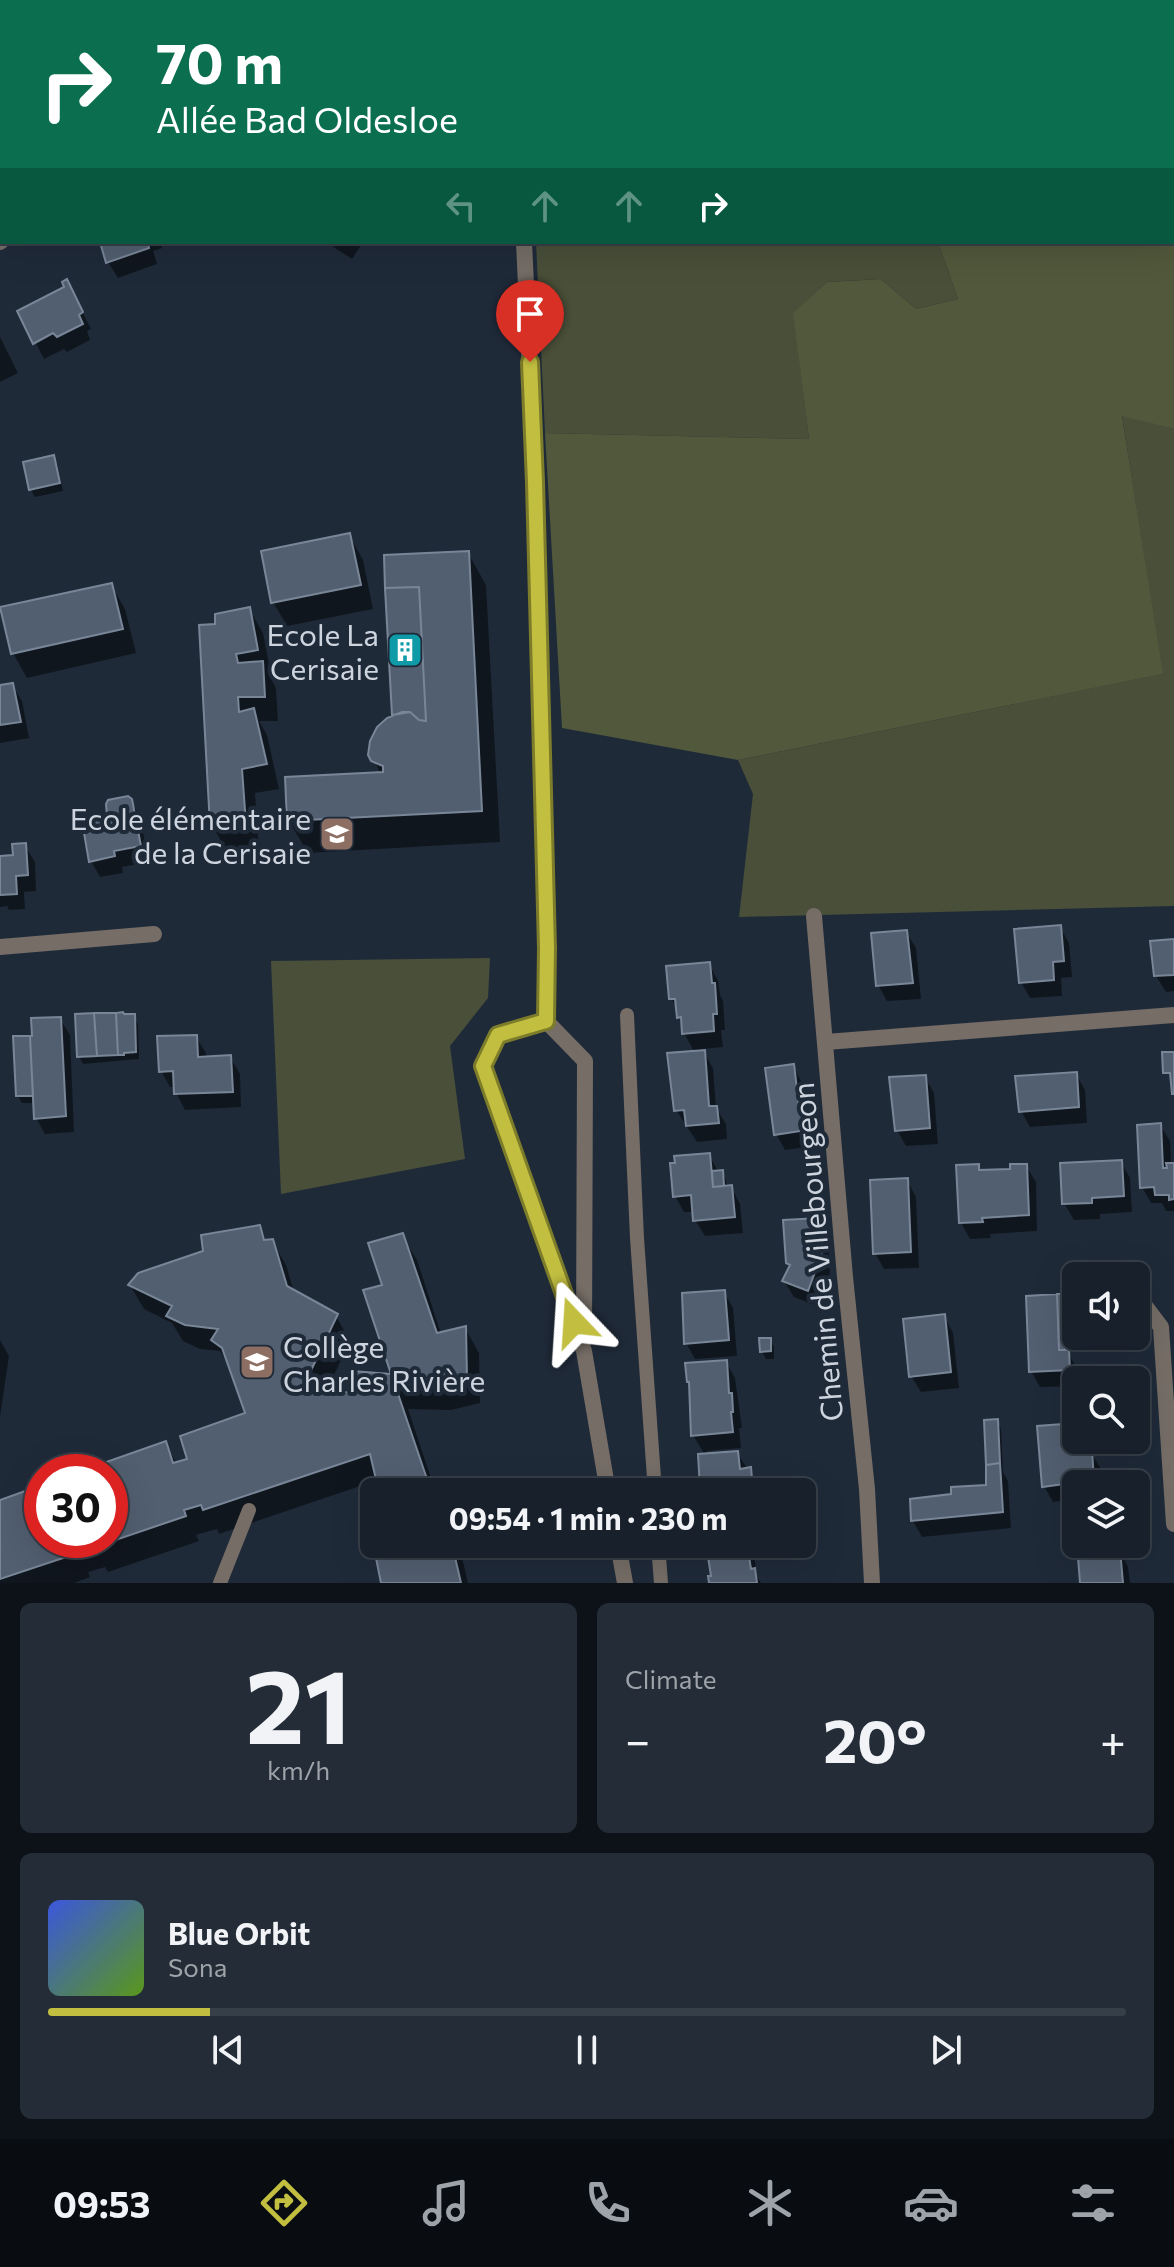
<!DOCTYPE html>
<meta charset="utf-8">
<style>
:root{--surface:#17202b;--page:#242d37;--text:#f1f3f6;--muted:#9ea3a9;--line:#363e47;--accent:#c1be40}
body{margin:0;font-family:Commissioner,sans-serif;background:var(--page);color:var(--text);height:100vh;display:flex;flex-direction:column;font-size:30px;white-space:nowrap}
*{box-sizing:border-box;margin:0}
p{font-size:26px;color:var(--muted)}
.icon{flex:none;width:44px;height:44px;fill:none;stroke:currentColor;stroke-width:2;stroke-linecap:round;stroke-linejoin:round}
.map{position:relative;height:1583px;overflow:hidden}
.panel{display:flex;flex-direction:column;gap:20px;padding:20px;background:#0d1218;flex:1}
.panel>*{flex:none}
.hud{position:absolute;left:0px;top:0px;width:1174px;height:244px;box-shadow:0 8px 32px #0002,0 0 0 2px var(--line);background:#0b6e4f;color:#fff;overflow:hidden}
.tools{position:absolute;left:1062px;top:1262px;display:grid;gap:16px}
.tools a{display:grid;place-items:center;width:88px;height:88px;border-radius:12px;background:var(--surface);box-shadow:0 8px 32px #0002,0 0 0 2px var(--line);font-size:40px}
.speed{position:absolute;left:24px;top:1454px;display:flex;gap:16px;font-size:40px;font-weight:700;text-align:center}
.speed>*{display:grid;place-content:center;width:104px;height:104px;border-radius:50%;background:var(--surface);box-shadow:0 8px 32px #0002,0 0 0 2px var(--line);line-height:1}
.speed .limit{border:12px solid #d22;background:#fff;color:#111}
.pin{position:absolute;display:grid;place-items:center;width:68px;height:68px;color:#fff;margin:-82px -34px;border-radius:50% 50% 50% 0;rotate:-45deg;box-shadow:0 0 8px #0007}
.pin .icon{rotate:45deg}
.me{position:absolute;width:88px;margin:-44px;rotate:340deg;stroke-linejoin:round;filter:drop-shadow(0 0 6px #0008)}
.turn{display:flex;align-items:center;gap:28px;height:168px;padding:0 24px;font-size:36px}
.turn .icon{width:104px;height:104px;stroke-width:2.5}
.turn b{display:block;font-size:56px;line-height:68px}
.lanes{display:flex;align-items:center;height:76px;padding:0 24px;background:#0003;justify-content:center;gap:40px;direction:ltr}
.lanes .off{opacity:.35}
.big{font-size:60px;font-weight:700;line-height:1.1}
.panel .widget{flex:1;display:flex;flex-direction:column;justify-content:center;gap:12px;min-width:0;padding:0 28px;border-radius:12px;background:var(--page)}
.panel .dial{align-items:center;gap:0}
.dial b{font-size:104px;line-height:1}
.song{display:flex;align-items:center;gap:24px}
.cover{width:96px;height:96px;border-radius:12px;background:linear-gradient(135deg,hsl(230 70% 55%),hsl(90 70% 35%))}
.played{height:8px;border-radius:4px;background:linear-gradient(90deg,var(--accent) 15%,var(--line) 15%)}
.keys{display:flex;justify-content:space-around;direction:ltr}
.heat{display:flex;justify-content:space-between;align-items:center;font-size:44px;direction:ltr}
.panel .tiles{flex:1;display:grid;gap:20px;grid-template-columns:1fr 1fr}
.widget:last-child{grid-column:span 2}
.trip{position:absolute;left:360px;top:1478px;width:456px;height:80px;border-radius:12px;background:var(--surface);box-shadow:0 8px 32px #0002,0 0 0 2px var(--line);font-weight:700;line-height:80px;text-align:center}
.dock{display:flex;height:128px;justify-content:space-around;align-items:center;background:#090d11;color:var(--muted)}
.dock .icon{width:56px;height:56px}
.dock .active{color:var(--accent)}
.dock b{font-size:36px;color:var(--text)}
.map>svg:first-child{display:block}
.green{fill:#494f39}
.forest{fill:#51583b}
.shadow{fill:#0007}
.building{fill:#525f70;stroke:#788698;stroke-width:2}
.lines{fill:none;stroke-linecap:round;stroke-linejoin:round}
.lane{stroke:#756d66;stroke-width:14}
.street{stroke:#756d66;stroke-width:16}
.route-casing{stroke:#7d7c2a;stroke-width:20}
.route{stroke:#c1be40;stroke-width:14}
.labels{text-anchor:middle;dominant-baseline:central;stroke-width:8;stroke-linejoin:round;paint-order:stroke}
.poi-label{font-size:30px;fill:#cdd4de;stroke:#1f2a39;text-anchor:end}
.street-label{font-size:30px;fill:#cdd4de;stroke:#1f2a39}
</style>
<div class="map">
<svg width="1174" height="1583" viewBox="0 0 1174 1583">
<rect width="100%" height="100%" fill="#1f2a39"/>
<path class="green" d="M 524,0 L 1019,0 L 1020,2 L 524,2 Z
M 536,242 L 938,242 L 958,299 L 916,309 L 881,279 L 827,282 L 794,313 L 809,439 L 545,433 Z
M 1122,415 L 1174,429 L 1174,906 L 739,917 L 753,794 L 738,760 L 1162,674 Z
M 490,958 L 488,998 L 450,1046 L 465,1159 L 281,1194 L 271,961 Z"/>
<path class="forest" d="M 1172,130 L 1174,130 L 1174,429 L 1122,416 L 1163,674 L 738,760 L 562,728 L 545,433 L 809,439 L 793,313 L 827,282 L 881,279 L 916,309 L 958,299 L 938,242 L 1172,242 Z"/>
<path class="shadow" d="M 15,0 L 137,0 L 137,2 L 15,2 Z
M 417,0 L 442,0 L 427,2 L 418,2 Z
M 0,126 L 2,137 L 2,176 L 0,177 Z
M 102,242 L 160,242 L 162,248 L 153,251 L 157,264 L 118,278 L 108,262 Z
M 326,242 L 363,242 L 352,259 Z
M 75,298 L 91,329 L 87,331 L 90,340 L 67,352 L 64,349 L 44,359 L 20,312 Z
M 0,337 L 18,373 L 0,382 Z
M 53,457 L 57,464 L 63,491 L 35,497 L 31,490 L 25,463 Z
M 349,535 L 363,560 L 373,609 L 287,626 L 273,602 Z
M 468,553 L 486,585 L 500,842 L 308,853 L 289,821 L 287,779 L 381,774 L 371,754 L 396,717 L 386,556 Z
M 111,585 L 125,609 L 136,653 L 27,678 L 13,653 Z
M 249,609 L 263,633 L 271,674 L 269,675 L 276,688 L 278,721 L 259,721 L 267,735 L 279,789 L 255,793 L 259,848 L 226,850 L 212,825 L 218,626 Z
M 12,685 L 22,701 L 29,738 L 0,743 L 0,687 Z
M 131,800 L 140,817 L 149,862 L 122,867 L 123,873 L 100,877 L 91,861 L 110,817 Z
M 25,846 L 35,862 L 36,891 L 24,892 L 25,909 L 9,910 L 7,906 L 0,907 L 0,858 L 15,857 Z
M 1060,927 L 1069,943 L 1072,977 L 1061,978 L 1062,996 L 1030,998 L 1021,982 Z
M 906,932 L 916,948 L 921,999 L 887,1001 L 878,985 Z
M 1174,941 L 1174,991 L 1166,992 L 1156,976 Z
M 709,964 L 718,981 L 720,995 L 723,1001 L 725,1030 L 721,1030 L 723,1047 L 702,1049 L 713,1068 L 716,1108 L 726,1124 L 727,1139 L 697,1142 L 676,1110 L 695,1053 L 684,1033 L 678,1011 L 671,998 Z
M 133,1016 L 138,1024 L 139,1059 L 83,1064 L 79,1056 Z
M 60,1019 L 70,1035 L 74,1132 L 45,1134 L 36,1118 L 35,1103 L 22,1103 L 18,1096 Z
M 196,1037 L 206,1053 L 206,1058 L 230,1057 L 240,1074 L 241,1107 L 185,1110 L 176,1093 L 175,1087 L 170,1087 L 161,1071 Z
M 793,1066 L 802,1083 L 806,1115 L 812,1125 L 815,1146 L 785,1150 L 776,1134 Z
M 1076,1074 L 1085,1090 L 1087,1123 L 1030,1127 L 1021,1111 Z
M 925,1077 L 934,1093 L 938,1144 L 906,1146 L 897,1130 Z
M 1160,1125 L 1170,1141 L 1171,1165 L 1174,1165 L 1174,1211 L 1166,1211 L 1162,1203 L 1151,1203 L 1142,1187 Z
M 709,1155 L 719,1173 L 722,1172 L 726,1180 L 727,1188 L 731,1187 L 740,1204 L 743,1233 L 705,1236 L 695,1220 L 694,1212 L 684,1212 L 675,1196 Z
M 1121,1162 L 1130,1178 L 1132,1212 L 1100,1214 L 1100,1219 L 1074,1220 L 1064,1203 Z
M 977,1166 L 981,1172 L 1012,1171 L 1026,1166 L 1036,1182 L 1037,1231 L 990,1234 L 991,1238 L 970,1239 L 961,1223 Z
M 907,1180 L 916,1197 L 919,1268 L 884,1269 L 875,1253 Z
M 818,1220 L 828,1236 L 830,1279 L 827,1279 L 817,1306 L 794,1297 L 784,1281 L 791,1268 L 788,1263 Z
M 259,1227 L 267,1242 L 272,1241 L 286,1265 L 294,1292 L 336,1316 L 350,1341 L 327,1390 L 357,1397 L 394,1376 L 384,1286 L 402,1236 L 417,1260 L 441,1334 L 465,1328 L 479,1353 L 480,1403 L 451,1410 L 408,1409 L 432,1481 L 435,1480 L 442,1492 L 381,1492 L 378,1480 L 219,1534 L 217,1529 L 196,1535 L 199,1541 L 108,1572 L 105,1567 L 88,1572 L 90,1577 L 74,1583 L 0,1583 L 0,1502 L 42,1487 L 42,1540 L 110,1540 L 110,1472 L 84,1472 L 165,1444 L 177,1464 L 189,1461 L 247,1414 L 230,1367 L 220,1351 L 200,1349 L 183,1341 L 172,1323 L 144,1309 L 130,1285 Z
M 724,1292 L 733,1308 L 737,1356 L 695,1359 L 686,1343 Z
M 1062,1296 L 1066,1304 L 1068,1353 L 1077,1369 L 1077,1380 L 1076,1386 L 1040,1387 L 1031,1371 Z
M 944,1316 L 953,1333 L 959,1388 L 921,1392 L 911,1376 Z
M 0,1340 L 9,1356 L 0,1417 Z
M 770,1340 L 774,1347 L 774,1359 L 766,1359 L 762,1352 Z
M 726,1362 L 735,1378 L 742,1428 L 739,1428 L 741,1448 L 707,1451 L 708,1455 L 737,1453 L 759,1486 L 760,1492 L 701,1492 L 705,1455 L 693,1435 Z
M 997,1421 L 1001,1429 L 1003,1472 L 1008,1481 L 1011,1528 L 922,1537 L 913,1521 L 953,1496 L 988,1487 Z
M 1076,1426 L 1076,1440 L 1084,1440 L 1086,1453 L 1091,1453 L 1101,1469 L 1102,1484 L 1076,1484 L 1076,1499 L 1053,1502 L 1044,1486 Z
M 1076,1524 L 1076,1544 L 1121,1544 L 1122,1556 L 1128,1567 L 1130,1583 L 1082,1583 L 1079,1549 L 1074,1549 L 1070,1542 L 1068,1525 Z
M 375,1544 L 459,1544 L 468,1583 L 383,1583 Z
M 708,1544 L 748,1544 L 754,1554 L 757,1577 L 761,1583 L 711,1583 L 713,1578 Z"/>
<path class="building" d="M 100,242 L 148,242 L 149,248 L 106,263 Z
M 67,279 L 83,312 L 79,315 L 83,324 L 57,337 L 53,333 L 33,344 L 17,311 L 64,287 L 62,282 Z
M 54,455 L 60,483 L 29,490 L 23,462 Z
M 350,533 L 361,585 L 271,603 L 261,551 Z
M 469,551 L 482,811 L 287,821 L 285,777 L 383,772 L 383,766 L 371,761 L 368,755 L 370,741 L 377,727 L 387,718 L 402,712 L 410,712 L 419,720 L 426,721 L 419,587 L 385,588 L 384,555 Z
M 112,583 L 123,629 L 11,654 L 0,607 Z
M 419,587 L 426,721 L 419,720 L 410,712 L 392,715 L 385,588 Z
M 250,607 L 258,650 L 236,654 L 238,663 L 263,661 L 265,697 L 238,697 L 239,712 L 254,708 L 267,764 L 242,769 L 246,824 L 210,826 L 199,625 L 215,624 L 215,614 Z
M 13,683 L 21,722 L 0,725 L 0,685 Z
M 128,796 L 132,799 L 141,846 L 114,851 L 115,856 L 89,862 L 82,821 L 107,816 L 106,804 L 108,800 Z
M 26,843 L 28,875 L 16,876 L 17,894 L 0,895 L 0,856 L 13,855 L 12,844 Z
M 1061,925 L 1064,961 L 1053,962 L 1054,980 L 1019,983 L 1014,929 Z
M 907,930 L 913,983 L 876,986 L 871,933 Z
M 1174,939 L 1174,975 L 1154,976 L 1150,941 Z
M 710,962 L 712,983 L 715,983 L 717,1014 L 713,1014 L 714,1031 L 682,1034 L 681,1017 L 677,1018 L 675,999 L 669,999 L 666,966 Z
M 123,1012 L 124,1014 L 135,1014 L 136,1052 L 124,1053 L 124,1055 L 118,1055 L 116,1013 Z
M 94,1013 L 116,1013 L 118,1055 L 97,1056 Z
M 94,1013 L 97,1056 L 77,1057 L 75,1014 Z
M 61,1017 L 66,1116 L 34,1119 L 30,1036 L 32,1036 L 31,1018 Z
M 197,1035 L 198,1057 L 231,1055 L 233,1092 L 174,1094 L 173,1071 L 159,1072 L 157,1036 Z
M 13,1036 L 30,1036 L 33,1096 L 16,1096 Z
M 705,1050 L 709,1106 L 717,1106 L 719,1123 L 686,1126 L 684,1110 L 674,1111 L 667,1053 Z
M 1162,1052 L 1174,1052 L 1174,1094 L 1172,1094 L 1170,1073 L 1163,1073 Z
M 794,1064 L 799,1106 L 804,1106 L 807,1130 L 774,1135 L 765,1068 Z
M 1077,1072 L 1079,1107 L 1019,1112 L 1015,1076 Z
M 926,1075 L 930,1128 L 895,1131 L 889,1077 Z
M 1161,1123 L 1163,1168 L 1167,1168 L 1166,1163 L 1174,1163 L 1174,1199 L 1169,1200 L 1169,1195 L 1155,1195 L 1154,1187 L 1140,1188 L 1137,1125 Z
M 710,1153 L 713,1187 L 732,1185 L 735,1217 L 693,1221 L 691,1195 L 673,1197 L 670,1163 L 675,1163 L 674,1156 Z
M 1122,1160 L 1124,1196 L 1092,1198 L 1092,1203 L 1062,1204 L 1060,1163 Z
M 979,1164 L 979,1170 L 1010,1169 L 1010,1164 L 1027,1164 L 1029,1215 L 982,1218 L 983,1222 L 959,1223 L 956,1165 Z
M 723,1170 L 724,1186 L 713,1187 L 712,1171 Z
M 908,1178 L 911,1252 L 873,1254 L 870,1180 Z
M 820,1218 L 822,1263 L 818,1264 L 808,1291 L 782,1281 L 790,1265 L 786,1263 L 783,1220 Z
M 260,1225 L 264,1240 L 273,1239 L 287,1286 L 338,1314 L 305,1383 L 354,1394 L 349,1377 L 352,1371 L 391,1374 L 363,1290 L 382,1285 L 368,1243 L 403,1233 L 437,1333 L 466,1326 L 467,1379 L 436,1386 L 395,1385 L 427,1479 L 436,1478 L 439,1492 L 379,1492 L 370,1454 L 203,1510 L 201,1505 L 184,1510 L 186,1516 L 92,1548 L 90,1543 L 76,1547 L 78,1553 L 0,1579 L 0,1500 L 42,1485 L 42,1540 L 110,1540 L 110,1472 L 78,1472 L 166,1441 L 173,1463 L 187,1459 L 180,1436 L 245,1413 L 222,1348 L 211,1340 L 218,1329 L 185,1325 L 166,1316 L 172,1306 L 128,1285 L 138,1273 L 203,1251 L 201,1235 Z
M 725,1290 L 729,1340 L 684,1344 L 682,1293 Z
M 1057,1294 L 1063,1294 L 1065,1350 L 1059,1350 Z
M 1057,1294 L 1059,1350 L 1069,1350 L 1070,1370 L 1029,1372 L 1026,1296 Z
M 945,1314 L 951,1372 L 909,1377 L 903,1319 Z
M 759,1338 L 771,1338 L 771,1351 L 760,1352 Z
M 727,1360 L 729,1393 L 732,1393 L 733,1412 L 731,1412 L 733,1432 L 691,1436 L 689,1382 L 687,1382 L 685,1363 Z
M 998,1419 L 1000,1463 L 986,1465 L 984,1420 Z
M 1076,1423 L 1076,1440 L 1078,1440 L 1079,1451 L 1092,1450 L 1094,1480 L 1042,1487 L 1037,1426 Z
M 738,1451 L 740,1469 L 751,1467 L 753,1492 L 698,1492 L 698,1489 L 700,1489 L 698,1454 Z
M 1000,1463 L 1003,1512 L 911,1521 L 910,1499 L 951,1494 L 951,1487 L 986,1485 L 986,1465 Z
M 1075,1522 L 1076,1541 L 1068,1542 L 1066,1523 Z
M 374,1537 L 374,1544 L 452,1544 L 461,1583 L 381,1583 L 372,1538 Z
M 706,1544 L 747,1544 L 751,1569 L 755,1568 L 757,1583 L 709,1583 L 708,1576 L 711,1576 Z
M 1077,1544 L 1114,1544 L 1115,1549 L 1120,1549 L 1123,1583 L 1080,1583 Z"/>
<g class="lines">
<path class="lane" d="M 627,1015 L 637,1238 L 655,1492
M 658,1544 L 661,1583
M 220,1583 L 249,1510"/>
<path class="street" d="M 165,0 L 165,2
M 512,0 L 512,2
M 241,2 L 243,0
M 0,242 L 2,240
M 524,242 L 535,482 L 547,948 L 546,1021
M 814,916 L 845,1277 L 867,1489 L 872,1583
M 0,947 L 154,934
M 546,1021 L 498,1035 L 483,1066 L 584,1351 L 608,1492
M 546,1021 L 585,1061 L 584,1340
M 826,1042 L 1174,1015
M 1119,1271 L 1123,1276
M 1136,1294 L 1161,1327 L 1174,1524
M 618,1544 L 625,1583"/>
</g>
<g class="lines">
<defs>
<path id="route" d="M 530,362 L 535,482 L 547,948 L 546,1021 L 498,1035 L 483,1066 L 574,1322"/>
</defs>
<use href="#route" class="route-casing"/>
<use href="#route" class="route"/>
</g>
<defs>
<symbol id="building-square" viewBox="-11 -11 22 22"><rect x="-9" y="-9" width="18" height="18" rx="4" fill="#0f9aa8" stroke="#1f2a39"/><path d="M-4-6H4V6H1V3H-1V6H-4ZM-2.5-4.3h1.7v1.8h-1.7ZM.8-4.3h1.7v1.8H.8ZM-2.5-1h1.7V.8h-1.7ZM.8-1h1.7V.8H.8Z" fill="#fff"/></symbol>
<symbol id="school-square" viewBox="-11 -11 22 22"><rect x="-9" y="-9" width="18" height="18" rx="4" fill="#8d6e63" stroke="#1f2a39"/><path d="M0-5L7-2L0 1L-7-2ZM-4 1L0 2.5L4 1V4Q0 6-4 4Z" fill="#fff"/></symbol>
</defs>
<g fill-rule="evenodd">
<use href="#building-square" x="385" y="630" width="40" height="40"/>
<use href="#school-square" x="317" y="814" width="40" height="40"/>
<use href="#school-square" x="237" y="1342" width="40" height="40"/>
</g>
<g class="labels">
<g class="poi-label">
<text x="379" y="633">Ecole La<tspan x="379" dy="34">Cerisaie</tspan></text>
<text x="311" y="817">Ecole élémentaire<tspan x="311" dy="34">de la Cerisaie</tspan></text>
<text x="283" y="1345" text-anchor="start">Collège<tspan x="283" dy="34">Charles Rivière</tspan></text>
</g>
<g class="street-label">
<text transform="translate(816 1252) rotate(-95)">Chemin de Villebourgeon</text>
</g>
</g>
</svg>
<div class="tools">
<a><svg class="icon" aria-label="sound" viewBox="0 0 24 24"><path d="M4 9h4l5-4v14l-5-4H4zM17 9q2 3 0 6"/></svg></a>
<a><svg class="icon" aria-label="search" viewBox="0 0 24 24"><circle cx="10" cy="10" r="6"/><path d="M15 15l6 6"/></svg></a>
<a><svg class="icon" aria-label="layers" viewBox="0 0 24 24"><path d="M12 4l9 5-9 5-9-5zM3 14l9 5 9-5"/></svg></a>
</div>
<div class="speed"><div class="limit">30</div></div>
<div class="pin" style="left:530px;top:362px;background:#d93025"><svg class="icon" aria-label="arrive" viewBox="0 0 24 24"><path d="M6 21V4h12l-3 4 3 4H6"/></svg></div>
<svg class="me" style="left:574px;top:1322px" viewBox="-20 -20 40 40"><path d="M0-17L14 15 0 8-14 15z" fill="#c1be40" stroke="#fff" stroke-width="4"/></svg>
<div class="trip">09:54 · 1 min · 230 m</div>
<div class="hud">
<div class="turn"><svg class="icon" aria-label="right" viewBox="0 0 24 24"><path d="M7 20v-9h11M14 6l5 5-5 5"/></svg><div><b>70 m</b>Allée Bad Oldesloe</div></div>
<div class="lanes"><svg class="icon off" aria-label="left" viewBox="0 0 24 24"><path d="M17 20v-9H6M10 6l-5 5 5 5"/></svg><svg class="icon off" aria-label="ahead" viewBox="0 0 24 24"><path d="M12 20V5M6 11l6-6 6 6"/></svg><svg class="icon off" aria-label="ahead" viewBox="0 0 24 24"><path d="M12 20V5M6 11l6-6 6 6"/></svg><svg class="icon" aria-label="right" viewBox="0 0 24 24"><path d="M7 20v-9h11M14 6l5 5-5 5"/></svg></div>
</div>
</div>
<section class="panel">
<div class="tiles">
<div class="widget dial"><b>21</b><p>km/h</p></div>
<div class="widget"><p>Climate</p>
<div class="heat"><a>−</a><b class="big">20°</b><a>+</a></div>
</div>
<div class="widget">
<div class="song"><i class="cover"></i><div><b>Blue Orbit</b><p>Sona</p></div></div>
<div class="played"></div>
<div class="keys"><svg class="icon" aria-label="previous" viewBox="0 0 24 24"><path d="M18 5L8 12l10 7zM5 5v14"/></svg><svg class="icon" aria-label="pause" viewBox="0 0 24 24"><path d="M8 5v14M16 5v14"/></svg><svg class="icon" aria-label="next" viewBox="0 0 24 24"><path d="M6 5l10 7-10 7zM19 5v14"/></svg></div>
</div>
</div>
</section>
<nav class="dock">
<b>09:53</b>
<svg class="icon active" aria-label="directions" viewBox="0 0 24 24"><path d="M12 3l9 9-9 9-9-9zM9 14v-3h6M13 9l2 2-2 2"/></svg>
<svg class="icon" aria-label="music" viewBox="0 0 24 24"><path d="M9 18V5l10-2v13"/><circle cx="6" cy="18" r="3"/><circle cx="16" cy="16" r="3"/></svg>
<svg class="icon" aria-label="phone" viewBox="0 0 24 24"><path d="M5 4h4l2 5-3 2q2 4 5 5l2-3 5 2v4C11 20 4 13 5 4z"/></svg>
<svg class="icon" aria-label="climate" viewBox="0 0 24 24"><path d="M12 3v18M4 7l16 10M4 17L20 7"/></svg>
<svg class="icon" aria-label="car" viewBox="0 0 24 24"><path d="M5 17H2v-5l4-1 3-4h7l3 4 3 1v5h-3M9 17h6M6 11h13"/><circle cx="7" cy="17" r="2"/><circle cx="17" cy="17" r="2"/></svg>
<svg class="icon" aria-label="filters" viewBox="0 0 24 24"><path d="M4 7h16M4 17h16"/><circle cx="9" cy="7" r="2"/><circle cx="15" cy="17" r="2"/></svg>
</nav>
